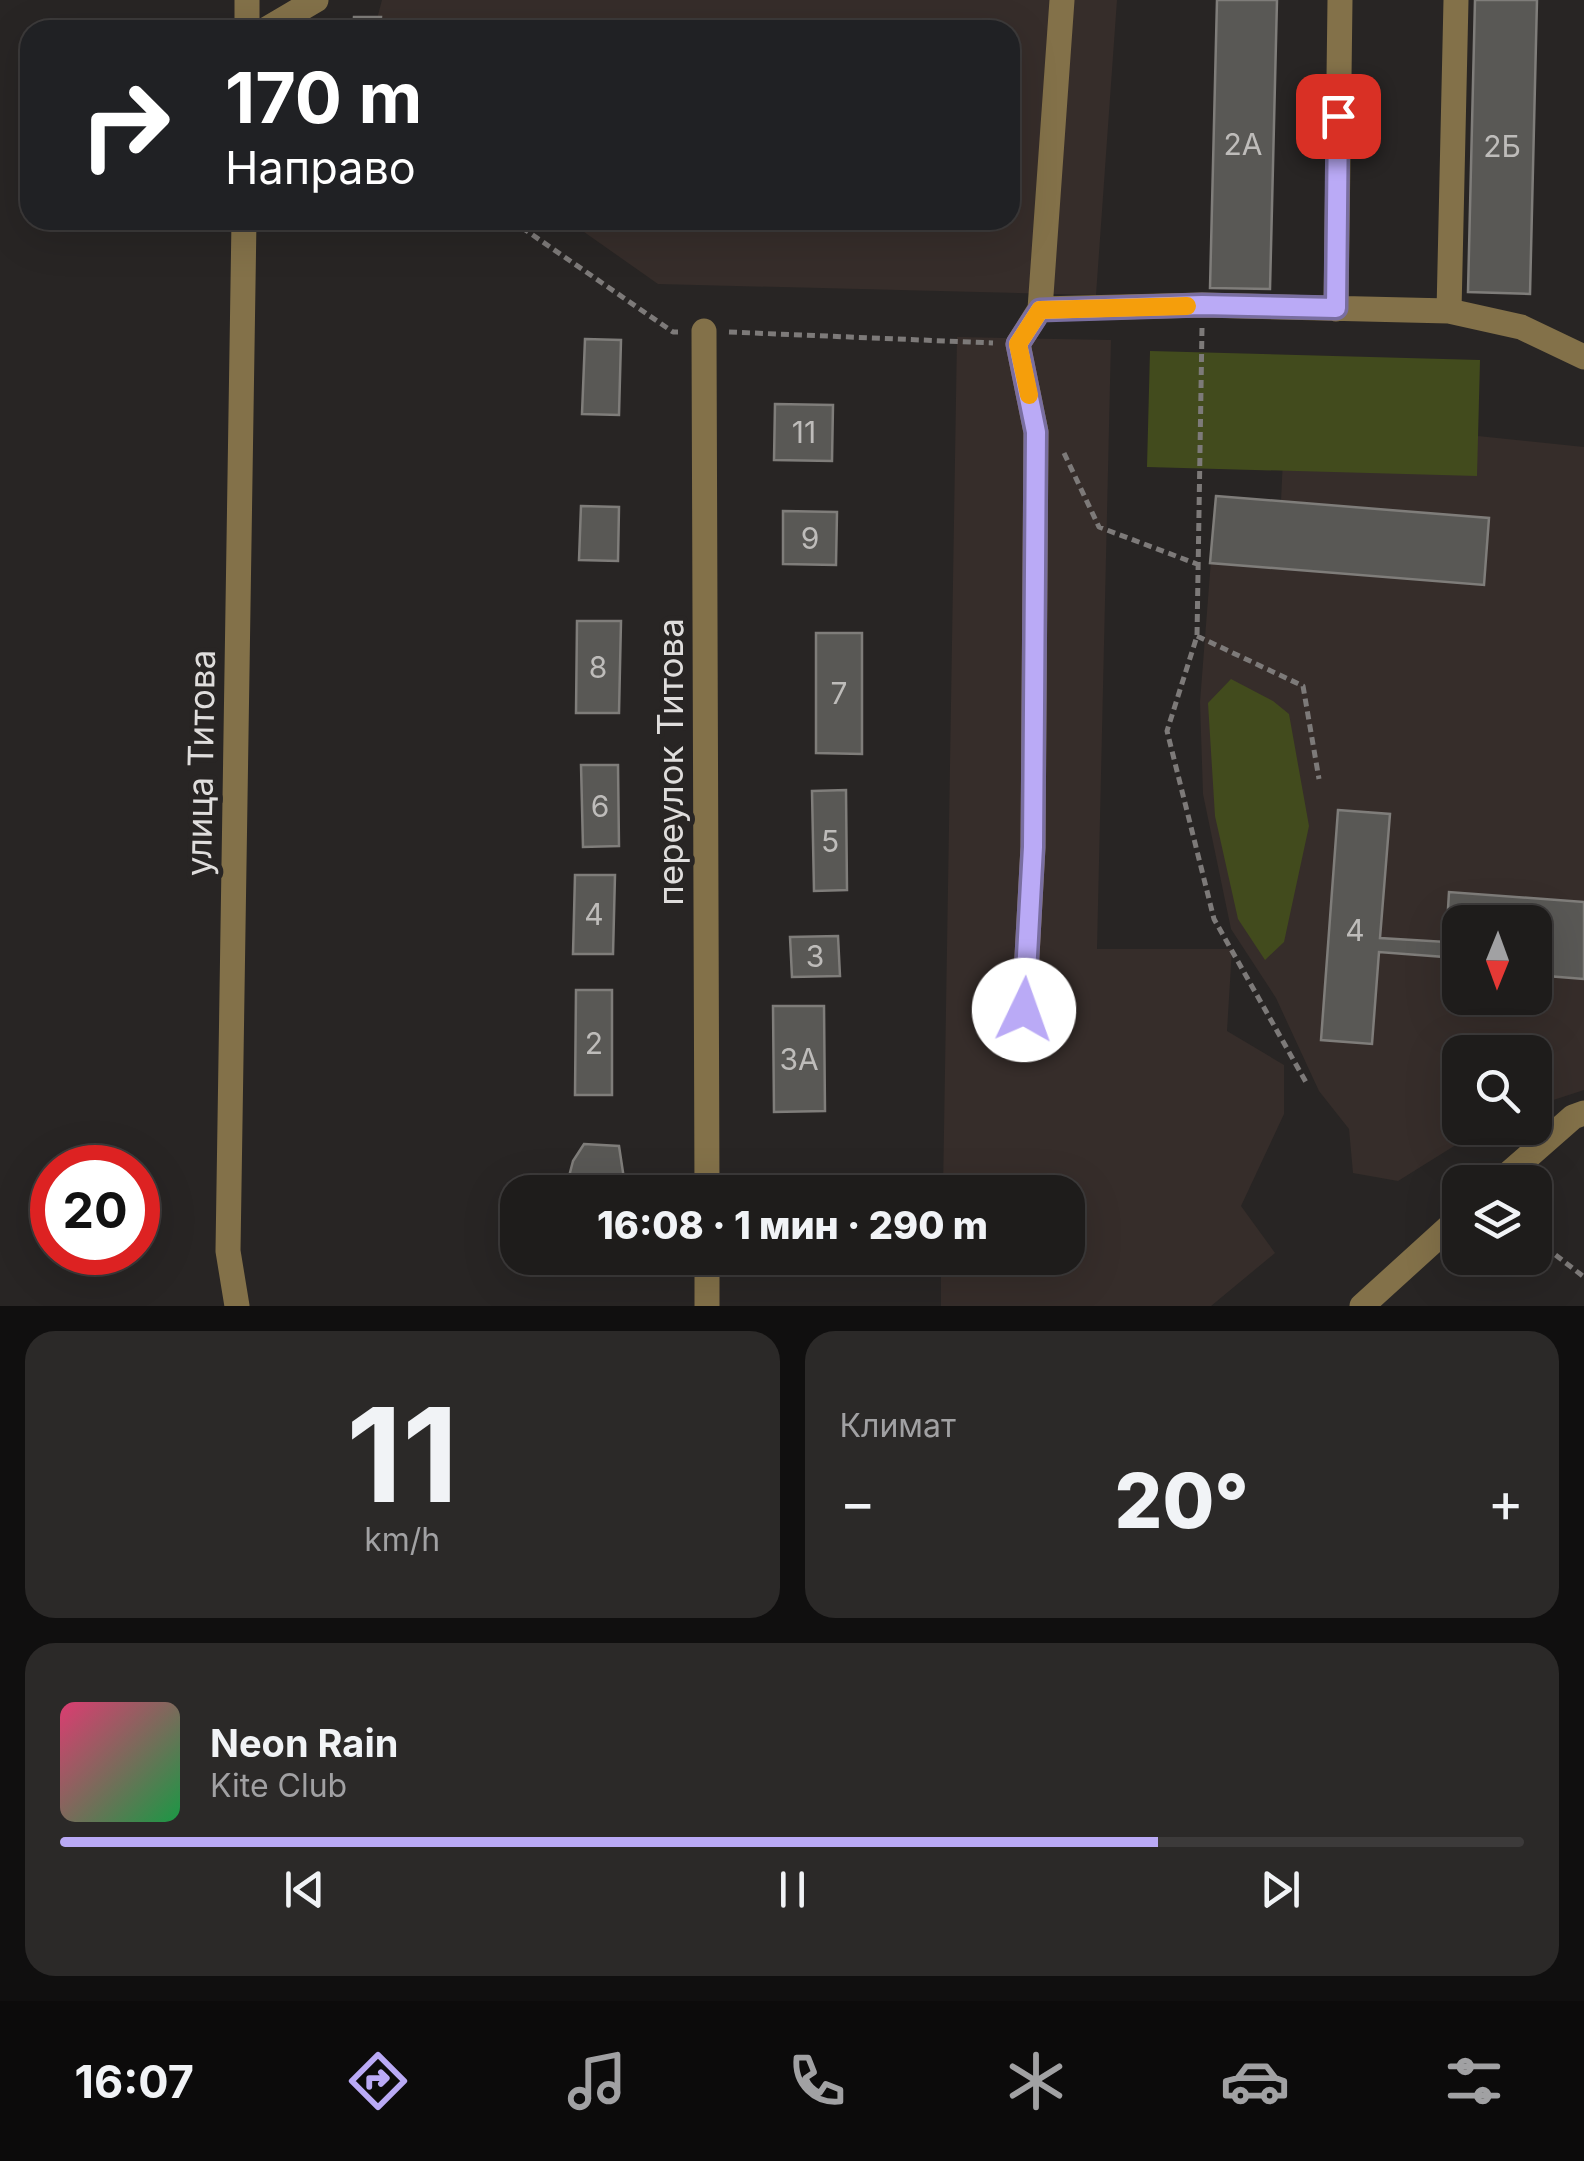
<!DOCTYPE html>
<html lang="ru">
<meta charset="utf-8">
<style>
:root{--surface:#1e1c1b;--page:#2b2928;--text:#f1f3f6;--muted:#a1a1a3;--line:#3c3a3a;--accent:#baaaf6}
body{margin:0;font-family:Inter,sans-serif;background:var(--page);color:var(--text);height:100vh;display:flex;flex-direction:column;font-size:38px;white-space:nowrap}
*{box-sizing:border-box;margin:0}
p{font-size:32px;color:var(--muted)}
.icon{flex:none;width:55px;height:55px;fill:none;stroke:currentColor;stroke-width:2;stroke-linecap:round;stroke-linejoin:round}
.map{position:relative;height:1306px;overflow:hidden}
.drawer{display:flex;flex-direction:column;gap:25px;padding:25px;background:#100f0f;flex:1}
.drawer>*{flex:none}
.guide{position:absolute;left:20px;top:20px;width:1000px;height:210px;border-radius:30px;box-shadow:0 10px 40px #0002,0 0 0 2px var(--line);background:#202124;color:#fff;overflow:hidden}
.needle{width:65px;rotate:181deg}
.controls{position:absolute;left:1442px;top:905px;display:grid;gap:20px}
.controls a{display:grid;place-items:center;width:110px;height:110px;border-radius:20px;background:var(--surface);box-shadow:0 10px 40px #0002,0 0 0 2px var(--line);font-size:50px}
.speed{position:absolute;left:30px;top:1145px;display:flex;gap:20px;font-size:50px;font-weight:700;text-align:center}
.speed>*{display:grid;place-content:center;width:130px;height:130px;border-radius:50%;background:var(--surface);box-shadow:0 10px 40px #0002,0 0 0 2px var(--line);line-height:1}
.speed .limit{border:15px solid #d22;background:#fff;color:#111}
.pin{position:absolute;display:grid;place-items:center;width:85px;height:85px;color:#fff;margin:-42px;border-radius:20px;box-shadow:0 5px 15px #0006}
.me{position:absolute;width:110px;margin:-55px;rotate:3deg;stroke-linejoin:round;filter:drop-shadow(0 0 8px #0008)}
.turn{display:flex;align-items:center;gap:35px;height:210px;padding:0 40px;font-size:45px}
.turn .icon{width:130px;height:130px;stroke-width:2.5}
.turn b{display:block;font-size:70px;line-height:85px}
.big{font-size:75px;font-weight:800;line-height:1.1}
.drawer .tile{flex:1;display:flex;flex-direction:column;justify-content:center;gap:15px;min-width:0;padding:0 35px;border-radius:30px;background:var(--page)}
.drawer .dial{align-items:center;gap:0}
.dial b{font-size:130px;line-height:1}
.song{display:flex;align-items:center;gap:30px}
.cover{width:120px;height:120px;border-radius:15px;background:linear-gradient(135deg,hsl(340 70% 55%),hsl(140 70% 35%))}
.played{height:10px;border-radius:5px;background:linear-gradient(90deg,var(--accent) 75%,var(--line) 75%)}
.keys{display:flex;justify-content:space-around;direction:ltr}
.heat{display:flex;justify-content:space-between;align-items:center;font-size:55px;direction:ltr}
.drawer .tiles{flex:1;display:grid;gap:25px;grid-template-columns:1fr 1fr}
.tile:last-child{grid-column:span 2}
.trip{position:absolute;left:500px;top:1175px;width:585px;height:100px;border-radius:30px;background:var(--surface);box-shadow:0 10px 40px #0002,0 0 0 2px var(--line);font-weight:800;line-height:100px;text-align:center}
.tab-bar{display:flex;height:160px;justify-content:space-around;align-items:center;background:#0c0b0b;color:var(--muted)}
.tab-bar .icon{width:70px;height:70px}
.tab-bar .selected{color:var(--accent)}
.tab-bar b{font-size:45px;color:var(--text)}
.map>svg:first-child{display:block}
.built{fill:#362d2a;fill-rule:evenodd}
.green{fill:#424b1d}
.building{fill:#595855;stroke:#7f7d7a;stroke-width:2.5}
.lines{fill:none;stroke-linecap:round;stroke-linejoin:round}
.path{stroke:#7d7a79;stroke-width:5;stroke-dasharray:8 5;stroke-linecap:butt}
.minor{stroke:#837149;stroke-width:25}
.route-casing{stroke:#796ea0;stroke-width:25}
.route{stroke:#baaaf6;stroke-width:18}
.slow{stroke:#f59e0b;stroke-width:18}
.labels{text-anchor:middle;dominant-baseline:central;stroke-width:10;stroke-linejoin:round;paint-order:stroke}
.number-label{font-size:30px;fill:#bebcba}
.street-label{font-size:35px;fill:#dfdddc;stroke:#282524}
</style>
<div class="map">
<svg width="1584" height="1306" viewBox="0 0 1584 1306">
<rect width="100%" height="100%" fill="#282524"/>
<path class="built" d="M 382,0 L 1117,0 L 1096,295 L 658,284 L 567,220 L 1010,220 L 1010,30 L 374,30 Z
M 957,337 L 1111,340 L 1097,949 L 1232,949 L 1227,1031 L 1284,1065 L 1284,1114 L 1241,1206 L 1275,1253 L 1211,1306 L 941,1306 L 941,1258 L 1068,1258 L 1068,1192 L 943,1192 Z
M 1285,416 L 1584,447 L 1584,1090 L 1535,1106 L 1535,1052 L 1460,1052 L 1460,1128 L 1483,1128 L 1398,1181 L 1353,1173 L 1349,1129 L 1319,1091 L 1276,998 L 1231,929 L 1203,794 L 1200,702 L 1216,496 L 1281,501 ZM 1460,922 L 1535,922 L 1535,998 L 1460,998 Z"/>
<path class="green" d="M 1150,351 L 1480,360 L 1477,476 L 1147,467 Z
M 1231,679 L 1273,701 L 1289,714 L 1309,826 L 1284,942 L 1265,960 L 1238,919 L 1215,816 L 1208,703 Z"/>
<path class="building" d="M 1217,0 L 1277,0 L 1270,289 L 1210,288 Z
M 1475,0 L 1537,0 L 1530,294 L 1468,292 Z
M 354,17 L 381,17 L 380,30 L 353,30 Z
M 585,339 L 621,340 L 619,415 L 582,414 Z
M 775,404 L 833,405 L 832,461 L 774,460 Z
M 1216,496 L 1489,518 L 1484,585 L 1210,563 Z
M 581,506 L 619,507 L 618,561 L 579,560 Z
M 783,511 L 837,512 L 836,565 L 783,564 Z
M 577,621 L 621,621 L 619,713 L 576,713 Z
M 816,633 L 862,633 L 862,754 L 816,753 Z
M 581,765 L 618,765 L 619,846 L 583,847 Z
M 846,790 L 847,890 L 814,891 L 812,791 Z
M 1338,810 L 1390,814 L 1380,938 L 1446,942 L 1449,892 L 1584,902 L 1584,979 L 1535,975 L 1535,922 L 1460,922 L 1460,970 L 1444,968 L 1444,957 L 1379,952 L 1372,1044 L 1321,1040 Z
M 575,875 L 615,875 L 613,954 L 573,954 Z
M 838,936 L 840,976 L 792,977 L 790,937 Z
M 576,990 L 612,990 L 612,1095 L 575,1095 Z
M 773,1006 L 824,1006 L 825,1111 L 774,1112 Z
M 584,1144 L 619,1146 L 626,1192 L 565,1192 L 573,1161 Z
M 772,1258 L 836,1258 L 837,1268 L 774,1274 Z"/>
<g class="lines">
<path class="path" d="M 511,220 L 673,332 L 678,332
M 1202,328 L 1197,636 L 1167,731 L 1214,919 L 1307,1084
M 729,332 L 993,343
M 1064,453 L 1099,527 L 1197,564
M 1197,636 L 1303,686 L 1319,779
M 1535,1239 L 1584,1277"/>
<path class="minor" d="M 247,30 L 247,0
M 265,30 L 316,0
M 1040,309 L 1062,0
M 1336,309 L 1340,0
M 1449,311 L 1456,0
M 704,331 L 707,1192
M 1024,1010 L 1033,847 L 1036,432 L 1018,344 L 1040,309 L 1202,305 L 1449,311 L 1521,327 L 1584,357
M 1499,1182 L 1573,1117 L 1584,1113
M 707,1258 L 707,1306
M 237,1306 L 228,1251 L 244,220
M 1362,1306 L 1460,1217"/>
</g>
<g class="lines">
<defs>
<path id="route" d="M 1024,1010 L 1033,847 L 1036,432 L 1018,344 L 1040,310 L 1202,305 L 1336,308 L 1338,116"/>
</defs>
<use href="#route" class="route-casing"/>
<use href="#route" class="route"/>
<path class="slow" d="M 1029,395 L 1018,344 L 1040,310 L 1187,306"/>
</g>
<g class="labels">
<g class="number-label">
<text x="1243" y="144">2А</text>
<text x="1502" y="146">2Б</text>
<text x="804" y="432">11</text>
<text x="810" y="538">9</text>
<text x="598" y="667">8</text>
<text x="839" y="693">7</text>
<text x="600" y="806">6</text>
<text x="830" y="841">5</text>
<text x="594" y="914">4</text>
<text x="1355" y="930">4</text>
<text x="815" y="956">3</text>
<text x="594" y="1043">2</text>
<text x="799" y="1059">3А</text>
</g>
<g class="street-label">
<text transform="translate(670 762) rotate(-90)">переулок Титова</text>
<text transform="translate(200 763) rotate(-89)">улица Титова</text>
</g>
</g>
</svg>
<div class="controls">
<a><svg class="needle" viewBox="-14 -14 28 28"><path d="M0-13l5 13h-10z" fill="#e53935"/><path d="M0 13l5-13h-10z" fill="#a1a1a3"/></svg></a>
<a><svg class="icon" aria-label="search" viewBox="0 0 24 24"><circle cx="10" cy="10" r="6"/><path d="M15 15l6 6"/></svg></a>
<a><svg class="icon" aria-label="layers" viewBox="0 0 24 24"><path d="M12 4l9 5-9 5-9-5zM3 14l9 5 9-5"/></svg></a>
</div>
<div class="speed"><div class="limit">20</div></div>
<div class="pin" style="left:1338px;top:116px;background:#d93025"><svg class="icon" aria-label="arrive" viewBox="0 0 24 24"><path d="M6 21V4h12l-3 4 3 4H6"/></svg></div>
<svg class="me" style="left:1024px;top:1010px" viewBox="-20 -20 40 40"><circle r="19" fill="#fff"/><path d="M0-13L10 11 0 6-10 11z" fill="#baaaf6"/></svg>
<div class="trip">16:08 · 1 мин · 290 m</div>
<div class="guide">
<div class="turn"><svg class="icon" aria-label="right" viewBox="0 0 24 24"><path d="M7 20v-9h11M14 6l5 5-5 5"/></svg><div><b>170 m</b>Направо</div></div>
</div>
</div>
<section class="drawer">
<div class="tiles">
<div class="tile dial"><b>11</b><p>km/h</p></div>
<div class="tile"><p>Климат</p>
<div class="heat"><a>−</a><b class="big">20°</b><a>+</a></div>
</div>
<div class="tile">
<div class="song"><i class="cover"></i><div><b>Neon Rain</b><p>Kite Club</p></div></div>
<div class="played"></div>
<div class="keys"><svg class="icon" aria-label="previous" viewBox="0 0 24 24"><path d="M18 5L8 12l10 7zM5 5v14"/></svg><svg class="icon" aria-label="pause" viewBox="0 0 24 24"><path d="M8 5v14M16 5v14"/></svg><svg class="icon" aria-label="next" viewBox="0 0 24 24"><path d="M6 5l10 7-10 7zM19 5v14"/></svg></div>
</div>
</div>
</section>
<nav class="tab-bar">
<b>16:07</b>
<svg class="icon selected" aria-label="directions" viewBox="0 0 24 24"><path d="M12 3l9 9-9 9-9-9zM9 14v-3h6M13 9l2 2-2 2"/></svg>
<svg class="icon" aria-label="music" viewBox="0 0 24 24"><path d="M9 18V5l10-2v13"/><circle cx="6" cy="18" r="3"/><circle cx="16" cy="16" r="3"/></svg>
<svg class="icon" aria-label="phone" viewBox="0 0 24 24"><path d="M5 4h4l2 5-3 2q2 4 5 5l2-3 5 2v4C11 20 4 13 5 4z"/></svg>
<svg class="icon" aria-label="climate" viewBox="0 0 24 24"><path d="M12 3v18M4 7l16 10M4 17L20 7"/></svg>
<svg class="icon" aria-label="car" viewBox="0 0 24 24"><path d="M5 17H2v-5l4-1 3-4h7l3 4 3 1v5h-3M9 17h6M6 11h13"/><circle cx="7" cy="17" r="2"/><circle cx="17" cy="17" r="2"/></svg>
<svg class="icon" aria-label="filters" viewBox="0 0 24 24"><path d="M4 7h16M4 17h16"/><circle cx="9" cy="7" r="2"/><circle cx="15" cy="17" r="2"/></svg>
</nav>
